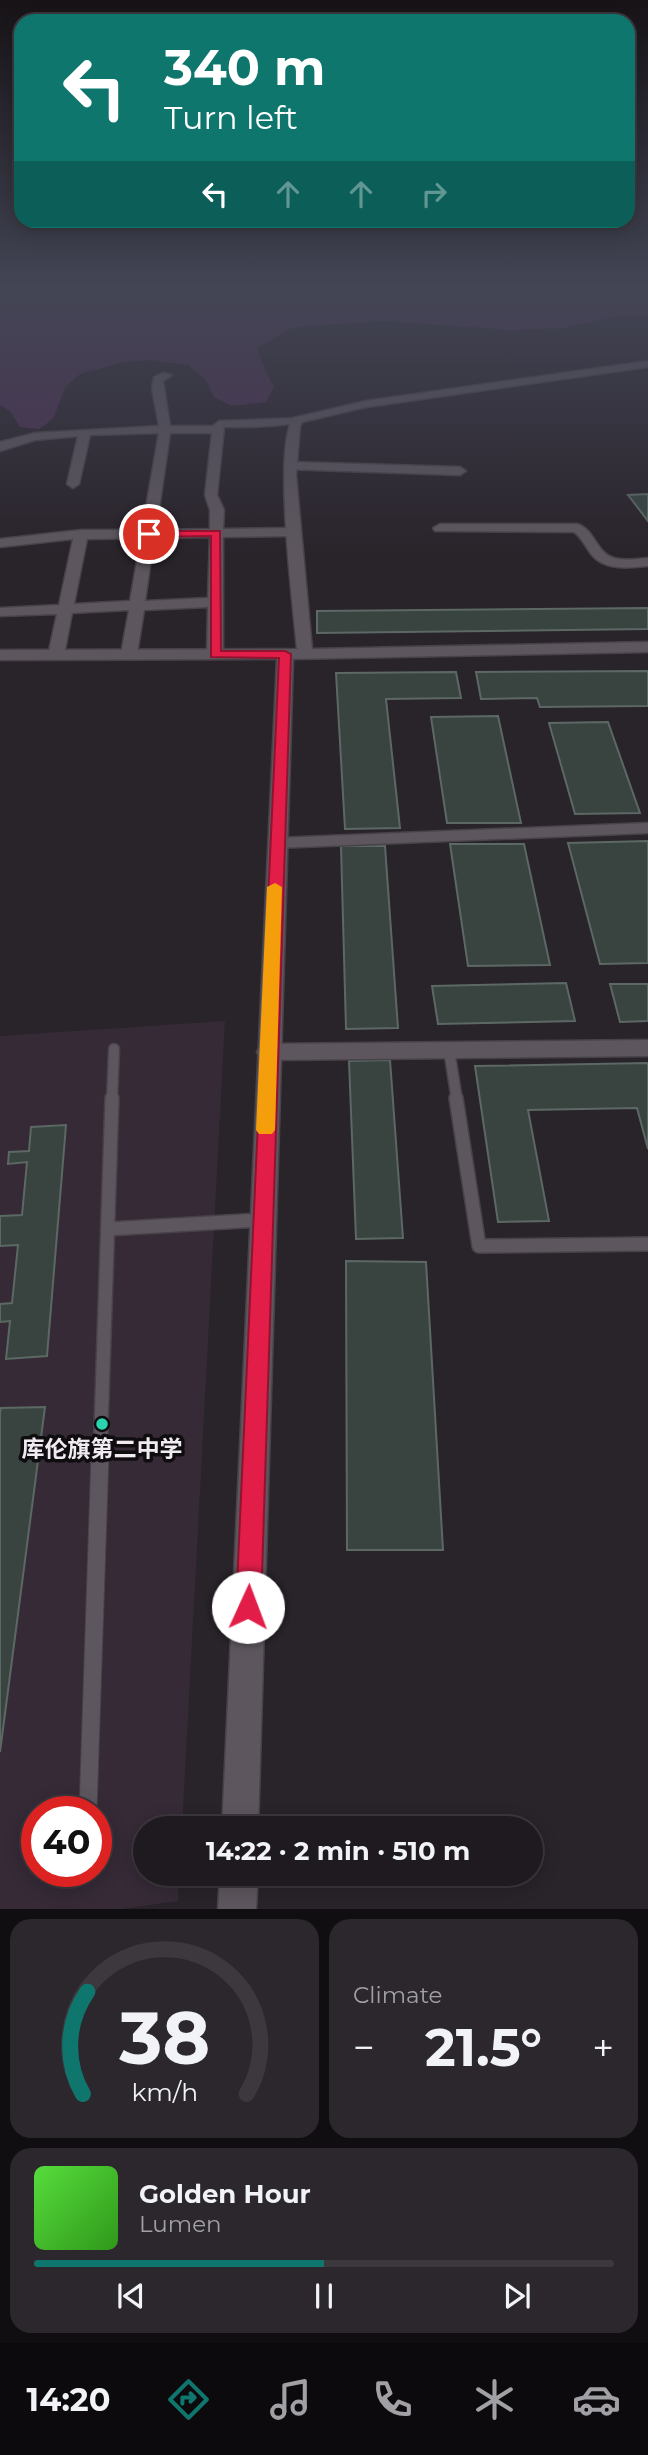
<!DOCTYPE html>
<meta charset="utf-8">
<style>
:root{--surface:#1f1a20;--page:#2c272d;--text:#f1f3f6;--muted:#a1a1a5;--line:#3c383e;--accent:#0f766e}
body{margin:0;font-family:Montserrat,"Noto Sans SC",sans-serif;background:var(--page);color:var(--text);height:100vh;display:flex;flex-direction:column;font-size:26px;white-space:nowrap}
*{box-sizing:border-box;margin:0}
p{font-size:23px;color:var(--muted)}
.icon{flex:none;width:38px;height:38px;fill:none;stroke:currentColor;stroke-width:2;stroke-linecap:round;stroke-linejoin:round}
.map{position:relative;height:1909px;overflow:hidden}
.drawer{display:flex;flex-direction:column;gap:10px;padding:10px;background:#110e12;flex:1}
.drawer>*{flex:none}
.hud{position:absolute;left:14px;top:14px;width:621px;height:214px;border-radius:21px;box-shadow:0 4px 18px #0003,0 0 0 2px var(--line);background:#0f766e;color:#fff;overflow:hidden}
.speed{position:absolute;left:21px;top:1796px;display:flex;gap:14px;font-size:35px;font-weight:700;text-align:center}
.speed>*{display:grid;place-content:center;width:91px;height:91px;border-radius:50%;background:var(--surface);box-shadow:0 4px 18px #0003,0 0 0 2px var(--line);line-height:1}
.speed .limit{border:10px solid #d22;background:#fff;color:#111}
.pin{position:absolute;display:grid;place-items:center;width:60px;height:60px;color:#fff;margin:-30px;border:4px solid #fff;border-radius:50%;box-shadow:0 2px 7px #0007}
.me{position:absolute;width:77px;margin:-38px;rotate:2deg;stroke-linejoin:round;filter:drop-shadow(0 0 5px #0008)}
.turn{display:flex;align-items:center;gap:24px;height:147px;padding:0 35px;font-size:32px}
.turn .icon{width:91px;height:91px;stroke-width:2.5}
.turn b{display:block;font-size:49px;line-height:60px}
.lanes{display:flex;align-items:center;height:66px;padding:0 35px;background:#0003;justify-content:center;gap:35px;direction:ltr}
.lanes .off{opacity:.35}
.big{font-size:52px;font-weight:700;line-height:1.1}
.drawer .tile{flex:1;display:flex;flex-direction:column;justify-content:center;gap:10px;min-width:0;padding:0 24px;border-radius:21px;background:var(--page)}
.drawer .dial{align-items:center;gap:0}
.dial svg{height:182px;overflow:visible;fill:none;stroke:var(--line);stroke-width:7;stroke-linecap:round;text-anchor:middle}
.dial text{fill:var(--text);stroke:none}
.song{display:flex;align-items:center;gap:21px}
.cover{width:84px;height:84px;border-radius:10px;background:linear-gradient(135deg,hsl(110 70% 55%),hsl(110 70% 35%))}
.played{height:7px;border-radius:4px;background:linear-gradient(90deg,var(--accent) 50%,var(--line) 50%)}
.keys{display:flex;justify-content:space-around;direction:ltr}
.heat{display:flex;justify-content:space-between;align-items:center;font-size:38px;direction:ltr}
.drawer .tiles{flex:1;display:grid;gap:10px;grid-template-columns:1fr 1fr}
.tile:last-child{grid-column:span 2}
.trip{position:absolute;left:133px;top:1816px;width:410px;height:70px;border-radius:35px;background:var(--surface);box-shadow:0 4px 18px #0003,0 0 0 2px var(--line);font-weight:700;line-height:70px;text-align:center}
.dock{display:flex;height:112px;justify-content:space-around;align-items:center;background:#0c0a0d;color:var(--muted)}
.dock .icon{width:49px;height:49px}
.dock .current{color:var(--accent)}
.dock b{font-size:32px;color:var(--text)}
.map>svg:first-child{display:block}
.built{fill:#352a36;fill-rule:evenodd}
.green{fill:#492e4e}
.building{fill:#394440;stroke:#5c6864;stroke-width:2}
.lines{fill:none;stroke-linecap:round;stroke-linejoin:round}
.lane-far2-casing{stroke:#474248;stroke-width:13}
.lane-far1-casing{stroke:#474248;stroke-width:16}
.lane-casing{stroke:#474248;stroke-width:19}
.street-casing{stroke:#474248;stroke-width:3}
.secondary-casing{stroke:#474248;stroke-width:3}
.lane-far2{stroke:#5d565e;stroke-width:10}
.lane-far1{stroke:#5d565e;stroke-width:13}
.lane{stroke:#5d565e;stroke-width:17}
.street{fill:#5d565e;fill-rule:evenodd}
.secondary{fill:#5d565e;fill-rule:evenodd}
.route{fill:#e11d48;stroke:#92132f;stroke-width:2}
.slow{fill:#f59e0b}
.poi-dot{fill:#29d5ac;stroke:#100d10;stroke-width:2.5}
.labels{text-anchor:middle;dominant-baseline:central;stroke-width:7;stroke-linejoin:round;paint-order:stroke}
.near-poi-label{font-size:23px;font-weight:bold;fill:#efebf0;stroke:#100d10}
</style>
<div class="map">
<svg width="648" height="1909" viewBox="0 0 648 1909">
<rect width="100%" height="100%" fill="#29232a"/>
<path class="built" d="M 225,1021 L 182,1829 L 145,1829 L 145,1874 L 179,1874 L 178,1901 L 123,1909 L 0,1909 L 0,1036 ZM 37,1811 L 96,1811 L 96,1871 L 37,1871 Z"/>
<path class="green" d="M 0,286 L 648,286 L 648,317 L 613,317 L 562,328 L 510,330 L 387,321 L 293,327 L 257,348 L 265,370 L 274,387 L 266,402 L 232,406 L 214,397 L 206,380 L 188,365 L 150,360 L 124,362 L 80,374 L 66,386 L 53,419 L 39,429 L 20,427 L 10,411 L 0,405 Z"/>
<path class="building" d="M 648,494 L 648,521 L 628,495 Z
M 648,608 L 648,629 L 317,633 L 317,611 Z
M 648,671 L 648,706 L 540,707 L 537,698 L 481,699 L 476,672 Z
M 456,672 L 461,698 L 386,699 L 400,828 L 345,829 L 336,673 Z
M 498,716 L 521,823 L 447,823 L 431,717 Z
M 608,722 L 640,813 L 575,814 L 549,723 Z
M 648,841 L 648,963 L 600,964 L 568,843 Z
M 450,844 L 524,844 L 550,965 L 468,966 Z
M 341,846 L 385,846 L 398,1028 L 346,1029 Z
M 566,983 L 575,1021 L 438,1024 L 432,986 Z
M 610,984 L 648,984 L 648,1021 L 620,1022 Z
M 390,1060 L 403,1238 L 356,1239 L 349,1061 Z
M 648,1063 L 648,1149 L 637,1108 L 528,1110 L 549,1221 L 498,1222 L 475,1066 Z
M 66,1125 L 47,1356 L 6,1359 L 10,1321 L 0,1322 L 0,1304 L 12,1303 L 18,1245 L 0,1246 L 0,1216 L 22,1215 L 27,1162 L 8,1164 L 9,1152 L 29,1151 L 31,1127 Z
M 346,1261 L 426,1262 L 443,1550 L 347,1550 Z
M 45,1407 L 0,1752 L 0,1413 L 1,1408 Z"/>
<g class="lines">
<defs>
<path id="lane-far2" d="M 276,843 L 648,828
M 449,1050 L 457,1100
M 112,1100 L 114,1049"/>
<path id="lane-far1" d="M 456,1098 L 479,1246 L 648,1244
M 108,1229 L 262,1220
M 100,1457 L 112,1098"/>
<path id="lane" d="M 88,1810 L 100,1455"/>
<path id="street" d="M 163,373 L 172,375 L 163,381 L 170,426 L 213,426 L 219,421 L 301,418 L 301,422 C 276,427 251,427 224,427 L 217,495 L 224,510 L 223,529 L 294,528 L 301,532 L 294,536 L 223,537 L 223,654 L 221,657 L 209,657 L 207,654 L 208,607 L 144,610 L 137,654 L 129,659 L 121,654 L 129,610 L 72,613 L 64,655 L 62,658 L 50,658 L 48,655 L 57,614 L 0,616 L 0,608 L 59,605 L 73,539 L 0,547 L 0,539 L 81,530 L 142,530 L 159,433 L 90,435 L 79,484 L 73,488 L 67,484 L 78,436 L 35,440 L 0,451 L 0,442 L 35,433 L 159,426 L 152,388 L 154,377 ZM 170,433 L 212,433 L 205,495 L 210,510 L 210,529 L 156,530 ZM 210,537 L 208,598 L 145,601 L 154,538 ZM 141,538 L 130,601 L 74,604 L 87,539 Z
M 290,462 L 460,467 L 466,471 L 460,475 L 286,469 L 284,466 Z
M 440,524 L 577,524 C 595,529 596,553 614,558 C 624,561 637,559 648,558 L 648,566 C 629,568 604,571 591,554 C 585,546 582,538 574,532 L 435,531 L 433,528 Z
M 648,1040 L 648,1056 L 268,1060 L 260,1058 L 257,1052 L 260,1046 L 268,1044 Z"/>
<path id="secondary" d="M 648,361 L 648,367 L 366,407 L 302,422 L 300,426 L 296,475 L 312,649 L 648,642 L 648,652 L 293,659 L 258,1829 L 222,1829 L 277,659 L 0,660 L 0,650 L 297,649 C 293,604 273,450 293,418 L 366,401 Z
M 220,1874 L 258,1874 L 256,1909 L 218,1909 Z"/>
</defs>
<use href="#lane-far2" class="lane-far2-casing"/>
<use href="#lane-far1" class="lane-far1-casing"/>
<use href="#lane" class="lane-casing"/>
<use href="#street" class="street-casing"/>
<use href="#secondary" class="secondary-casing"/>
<use href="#lane-far2" class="lane-far2"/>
<use href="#lane-far1" class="lane-far1"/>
<use href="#lane" class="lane"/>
<use href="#street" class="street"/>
<use href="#secondary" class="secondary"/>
</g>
<linearGradient id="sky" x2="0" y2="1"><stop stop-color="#171317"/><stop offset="0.52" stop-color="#434555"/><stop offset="1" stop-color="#434555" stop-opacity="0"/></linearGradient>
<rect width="648" height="554" fill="url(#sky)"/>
<path class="route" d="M 145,531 L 220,531 L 221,651 L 285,651 L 291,654 L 261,1607 L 257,1616 L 248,1620 L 240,1616 L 236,1607 L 279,658 L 211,657 L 211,536 L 149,537 L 144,534 Z"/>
<path class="slow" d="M 275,883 L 282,887 L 275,1130 L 272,1134 L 259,1134 L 256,1130 L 267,887 Z"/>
<circle class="poi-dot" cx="102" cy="1424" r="7"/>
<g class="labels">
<g class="near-poi-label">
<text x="102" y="1449">库伦旗第二中学</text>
</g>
</g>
</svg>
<div class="speed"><div class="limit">40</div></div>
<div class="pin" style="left:149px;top:534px;background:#d93025"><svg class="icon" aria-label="arrive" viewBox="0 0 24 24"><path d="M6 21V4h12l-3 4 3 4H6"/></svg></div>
<svg class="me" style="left:248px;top:1607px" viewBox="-20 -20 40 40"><circle r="19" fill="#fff"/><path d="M0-13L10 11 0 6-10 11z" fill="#e11d48"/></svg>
<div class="trip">14:22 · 2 min · 510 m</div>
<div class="hud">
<div class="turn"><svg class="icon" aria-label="left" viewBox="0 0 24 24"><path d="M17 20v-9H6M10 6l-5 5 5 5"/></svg><div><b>340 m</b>Turn left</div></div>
<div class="lanes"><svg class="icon" aria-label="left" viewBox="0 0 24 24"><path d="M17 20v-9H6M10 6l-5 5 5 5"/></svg><svg class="icon off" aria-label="ahead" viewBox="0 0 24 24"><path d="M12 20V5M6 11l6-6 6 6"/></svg><svg class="icon off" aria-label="ahead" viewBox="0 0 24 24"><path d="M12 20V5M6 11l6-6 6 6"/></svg><svg class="icon off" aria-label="right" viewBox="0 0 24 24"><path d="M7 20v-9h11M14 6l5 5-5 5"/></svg></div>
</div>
</div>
<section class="drawer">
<div class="tiles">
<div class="tile dial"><svg viewBox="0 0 100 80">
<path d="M14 69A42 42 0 1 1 86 69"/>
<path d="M14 69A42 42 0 0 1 16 24" stroke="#0f766e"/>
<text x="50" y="56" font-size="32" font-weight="700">38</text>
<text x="50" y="72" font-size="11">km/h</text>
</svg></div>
<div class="tile"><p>Climate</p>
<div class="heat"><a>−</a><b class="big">21.5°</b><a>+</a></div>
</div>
<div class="tile">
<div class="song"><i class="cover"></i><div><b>Golden Hour</b><p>Lumen</p></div></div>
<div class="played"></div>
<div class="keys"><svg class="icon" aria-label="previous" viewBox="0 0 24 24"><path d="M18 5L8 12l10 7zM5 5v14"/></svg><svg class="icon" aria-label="pause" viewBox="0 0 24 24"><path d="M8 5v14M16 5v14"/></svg><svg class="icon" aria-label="next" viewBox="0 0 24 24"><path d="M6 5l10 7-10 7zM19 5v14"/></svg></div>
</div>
</div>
</section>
<nav class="dock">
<b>14:20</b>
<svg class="icon current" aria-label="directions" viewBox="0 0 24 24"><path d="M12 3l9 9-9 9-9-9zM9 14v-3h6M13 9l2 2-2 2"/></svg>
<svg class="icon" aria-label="music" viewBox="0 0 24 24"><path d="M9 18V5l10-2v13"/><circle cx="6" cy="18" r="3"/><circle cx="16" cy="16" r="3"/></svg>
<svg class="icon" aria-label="phone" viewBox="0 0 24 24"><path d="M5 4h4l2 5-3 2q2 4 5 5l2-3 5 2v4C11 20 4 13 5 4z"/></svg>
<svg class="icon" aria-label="climate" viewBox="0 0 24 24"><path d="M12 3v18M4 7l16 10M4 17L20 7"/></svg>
<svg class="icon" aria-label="car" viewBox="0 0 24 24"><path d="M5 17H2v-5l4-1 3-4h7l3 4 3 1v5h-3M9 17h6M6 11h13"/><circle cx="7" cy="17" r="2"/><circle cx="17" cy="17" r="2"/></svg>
</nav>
